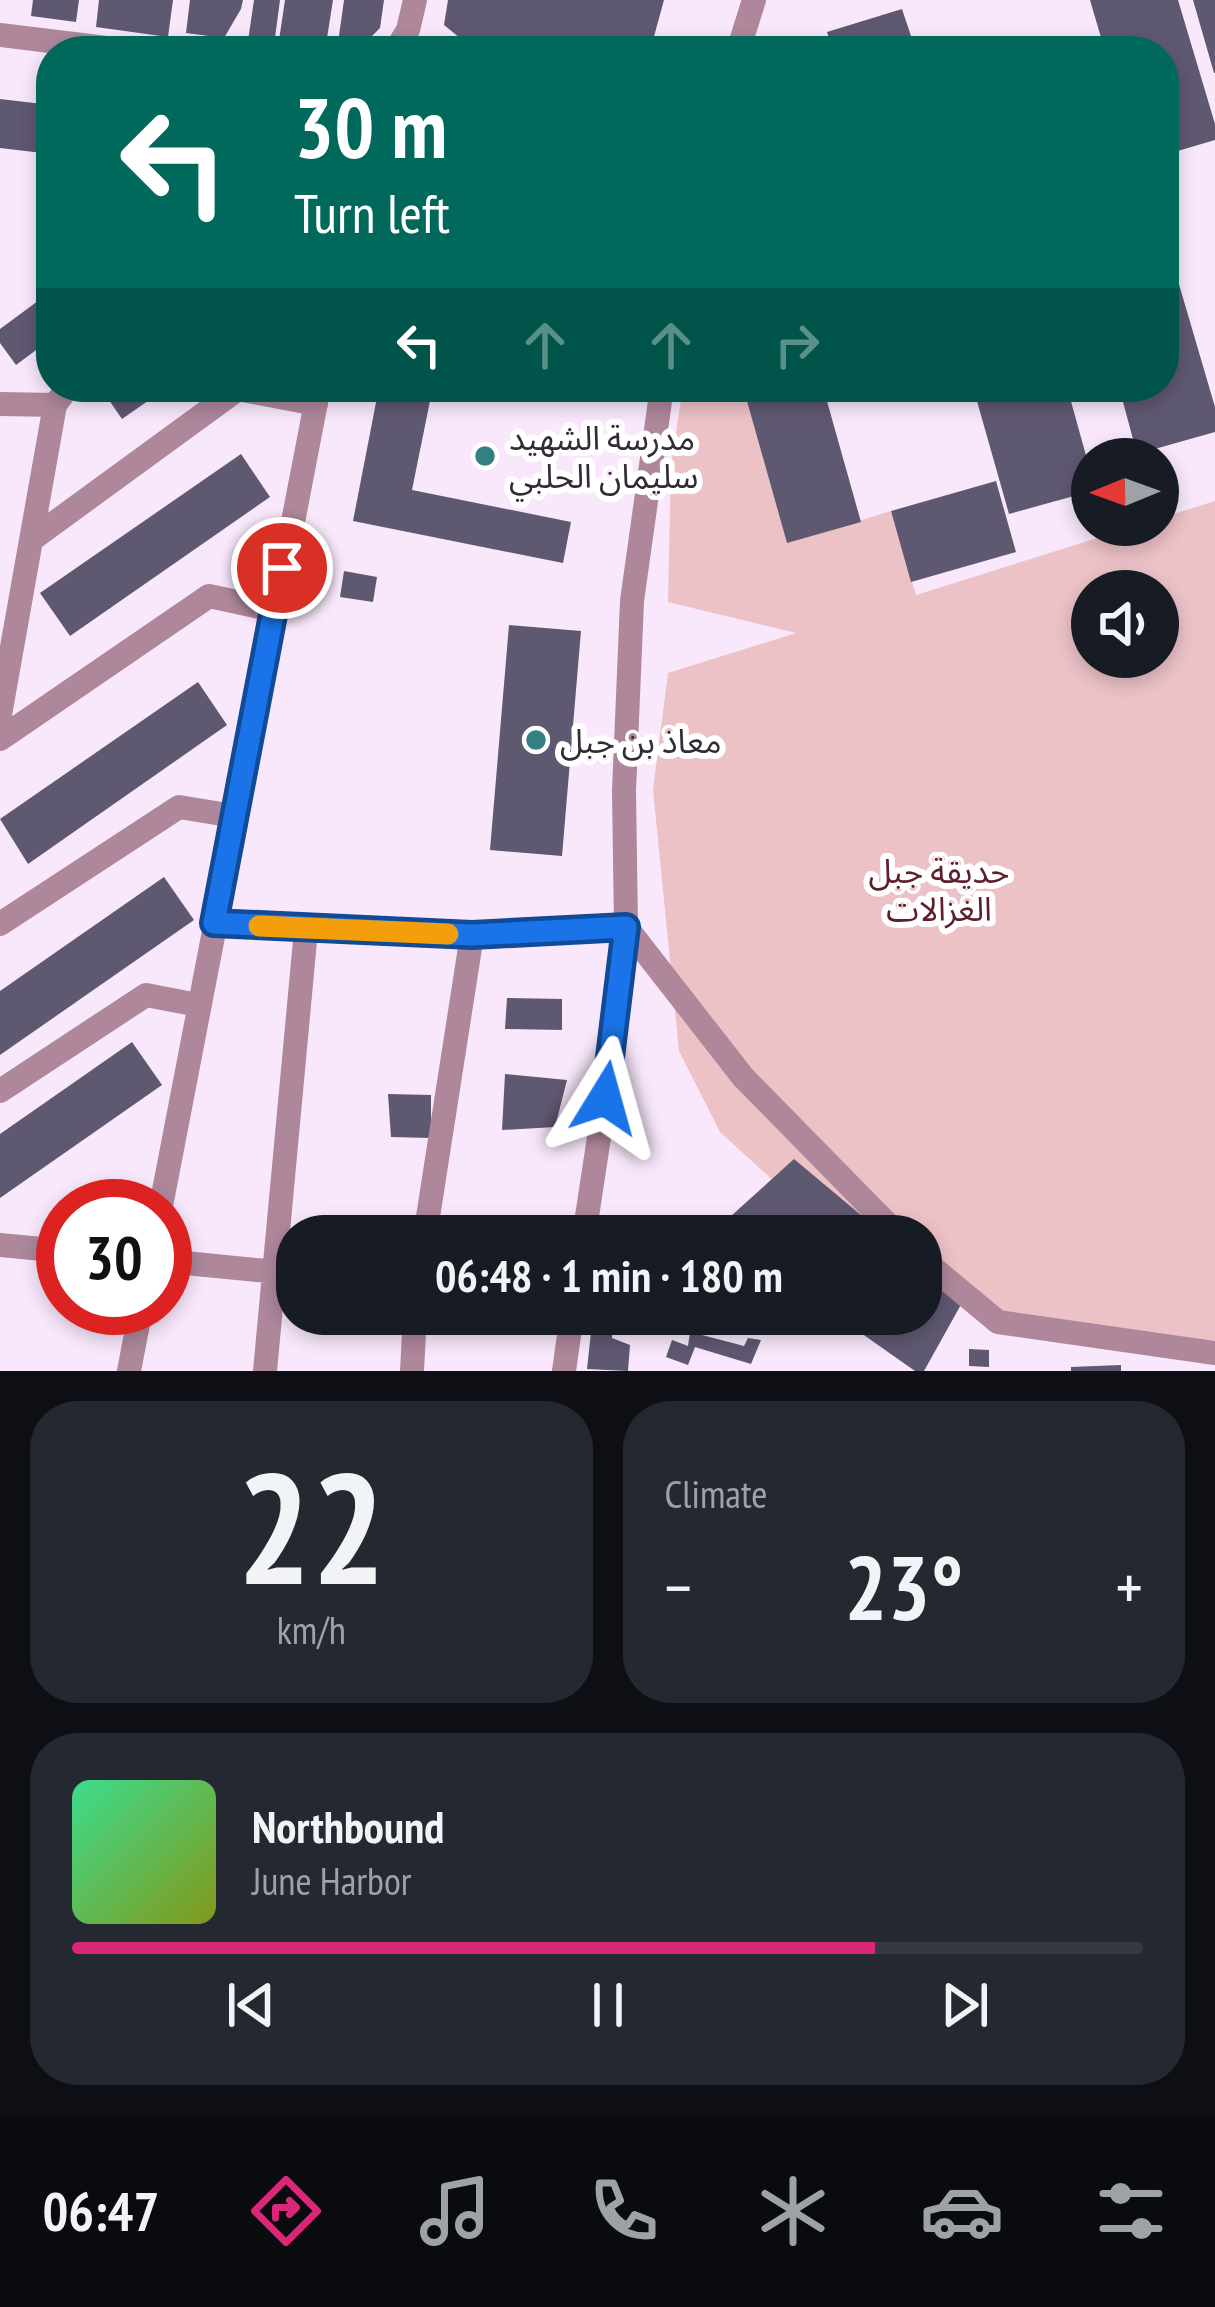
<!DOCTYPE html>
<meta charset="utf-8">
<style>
:root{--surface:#171b24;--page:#242831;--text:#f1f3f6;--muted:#9ea1a6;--line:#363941;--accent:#db2777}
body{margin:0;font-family:"PT Sans Narrow","Noto Sans Arabic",sans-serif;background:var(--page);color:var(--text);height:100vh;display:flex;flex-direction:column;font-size:45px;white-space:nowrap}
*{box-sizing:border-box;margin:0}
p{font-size:39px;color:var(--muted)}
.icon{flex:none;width:66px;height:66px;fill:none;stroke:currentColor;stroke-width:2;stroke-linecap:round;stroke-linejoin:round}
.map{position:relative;height:1371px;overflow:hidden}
.panel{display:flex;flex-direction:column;gap:30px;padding:30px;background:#0d0f14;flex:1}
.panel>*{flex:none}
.banner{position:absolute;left:36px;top:36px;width:1143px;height:366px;border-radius:48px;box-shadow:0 6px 18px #0003;background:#00695c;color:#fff;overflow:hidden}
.needle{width:78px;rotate:269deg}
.controls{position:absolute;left:1071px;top:438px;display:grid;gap:24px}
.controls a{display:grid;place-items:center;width:108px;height:108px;border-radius:50%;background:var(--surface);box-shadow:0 6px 18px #0003;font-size:60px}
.speed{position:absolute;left:36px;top:1179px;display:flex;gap:24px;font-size:60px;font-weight:700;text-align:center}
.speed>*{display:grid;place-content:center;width:156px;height:156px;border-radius:50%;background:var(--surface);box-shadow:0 6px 18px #0003;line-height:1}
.speed .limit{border:18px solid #d22;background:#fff;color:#111}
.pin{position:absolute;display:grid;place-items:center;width:102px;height:102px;color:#fff;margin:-51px;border:6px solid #fff;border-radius:50%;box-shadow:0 3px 12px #0007}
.me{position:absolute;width:132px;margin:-66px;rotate:8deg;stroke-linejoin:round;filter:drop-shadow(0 0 9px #0008)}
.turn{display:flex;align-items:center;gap:42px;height:252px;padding:0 60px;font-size:54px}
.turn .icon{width:156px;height:156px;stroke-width:2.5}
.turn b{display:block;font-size:84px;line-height:102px}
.lanes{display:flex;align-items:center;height:114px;padding:0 60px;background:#0003;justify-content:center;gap:60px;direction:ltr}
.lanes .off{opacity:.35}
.big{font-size:90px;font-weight:700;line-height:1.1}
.panel .tile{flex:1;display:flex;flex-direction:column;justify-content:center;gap:18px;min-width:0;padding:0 42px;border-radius:48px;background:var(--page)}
.panel .dial{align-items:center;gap:0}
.dial b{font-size:156px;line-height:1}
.song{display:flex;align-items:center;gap:36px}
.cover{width:144px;height:144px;border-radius:18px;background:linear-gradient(135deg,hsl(150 70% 55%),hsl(70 70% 35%))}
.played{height:12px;border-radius:6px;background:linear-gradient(90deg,var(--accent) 75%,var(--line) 75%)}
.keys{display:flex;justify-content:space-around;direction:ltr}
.heat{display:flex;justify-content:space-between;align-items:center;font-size:66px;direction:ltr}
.panel .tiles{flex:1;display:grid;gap:30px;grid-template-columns:1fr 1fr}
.tile:last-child{grid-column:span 2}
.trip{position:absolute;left:276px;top:1215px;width:666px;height:120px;border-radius:48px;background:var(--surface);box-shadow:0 6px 18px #0003;font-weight:700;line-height:120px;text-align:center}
.menu{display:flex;height:192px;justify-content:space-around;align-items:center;background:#090b0e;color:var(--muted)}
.menu .icon{width:84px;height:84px}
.menu .selected{color:var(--accent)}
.menu b{font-size:54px;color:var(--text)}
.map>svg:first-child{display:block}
.green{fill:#ecc2c7;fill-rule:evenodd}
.building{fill:#5f5871}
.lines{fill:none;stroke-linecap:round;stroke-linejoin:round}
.street{stroke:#ae879b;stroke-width:24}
.route-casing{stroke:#114b97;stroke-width:30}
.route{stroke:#1a73e8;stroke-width:21}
.slow{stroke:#f59e0b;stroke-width:21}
.poi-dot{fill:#357e81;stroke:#fff;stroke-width:4.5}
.labels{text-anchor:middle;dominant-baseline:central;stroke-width:12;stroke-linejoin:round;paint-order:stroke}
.poi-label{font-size:33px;fill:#332b35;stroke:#fff;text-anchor:start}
.park-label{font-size:33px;fill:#5f202e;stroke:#fff}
</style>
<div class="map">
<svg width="1215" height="1371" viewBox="0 0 1215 1371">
<rect width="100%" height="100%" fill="#f9e8fc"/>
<path class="green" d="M 683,387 L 743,387 L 787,543 L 891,511 L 916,595 L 1139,525 L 1158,525 L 1158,519 L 1215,501 L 1215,1345 L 1032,1326 L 921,1285 L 921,1236 L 834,1236 L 720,1132 L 679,1051 L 653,790 L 668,673 L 796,633 L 668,602 L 671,464 ZM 1092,591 L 1158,591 L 1158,657 L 1092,657 Z"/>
<path class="building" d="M 33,0 L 79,0 L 76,22 L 31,16 Z
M 99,0 L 173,0 L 168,37 L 96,27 Z
M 190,0 L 243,0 L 241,9 L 224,38 L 186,33 Z
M 254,0 L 280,0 L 274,45 L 248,41 Z
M 285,0 L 333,0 L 325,51 L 278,47 Z
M 344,0 L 384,0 L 380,28 L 357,51 L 337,50 Z
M 448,0 L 664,0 L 653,40 L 549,51 L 476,51 L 444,25 Z
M 1090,0 L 1178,0 L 1215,124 L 1215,140 L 1164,155 L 1164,51 L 1105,51 Z
M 1193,0 L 1215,0 L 1215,73 L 1214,73 Z
M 902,9 L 916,51 L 833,51 L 827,32 Z
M 0,99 L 51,105 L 51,154 L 0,148 Z
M 1164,233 L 1215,407 L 1215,432 L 1137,454 L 1119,387 L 1164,387 Z
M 42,298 L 51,310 L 51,339 L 16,365 L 0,343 L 0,329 Z
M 100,387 L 168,387 L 122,419 Z
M 379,387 L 432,391 L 412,490 L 571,522 L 563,563 L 353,521 Z
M 743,387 L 823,387 L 861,522 L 787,543 Z
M 973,387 L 1067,387 L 1092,477 L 1092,491 L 1009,514 Z
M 241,454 L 270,497 L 70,636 L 40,593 Z
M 996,481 L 1016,552 L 911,582 L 891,511 Z
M 344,571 L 377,577 L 373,602 L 340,597 Z
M 509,625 L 581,631 L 562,856 L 490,850 Z
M 198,682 L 227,725 L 28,864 L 0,819 Z
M 164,877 L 194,920 L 0,1055 L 0,991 Z
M 507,998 L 562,999 L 562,1030 L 505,1029 Z
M 132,1042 L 162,1085 L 0,1198 L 0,1134 Z
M 505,1074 L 567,1080 L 555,1127 L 502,1130 Z
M 388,1094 L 431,1095 L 431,1138 L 391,1137 Z
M 794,1159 L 886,1236 L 751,1236 L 731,1216 Z
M 921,1265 L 963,1301 L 924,1371 L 915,1371 L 834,1314 L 921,1314 Z
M 692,1318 L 705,1320 L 702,1335 L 744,1346 L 748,1338 L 761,1340 L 751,1364 L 695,1347 L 688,1365 L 666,1357 L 672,1340 L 688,1346 Z
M 592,1323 L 612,1324 L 612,1338 L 630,1345 L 628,1371 L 587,1369 Z
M 969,1349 L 989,1350 L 989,1367 L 969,1366 Z
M 1121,1365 L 1121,1371 L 1071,1371 L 1071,1367 Z"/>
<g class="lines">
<path class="street" d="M 0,35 L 131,51
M 395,51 L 408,30 L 415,0
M 738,51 L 754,0
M 0,404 L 55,405 L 68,387
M 31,540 L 238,389 L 316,404
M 0,715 L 55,405
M 0,739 L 209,596 L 274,610
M 214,923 L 472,935 L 626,927 L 624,791 L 632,601 L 662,387
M 0,924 L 179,807 L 234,816
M 626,927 L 743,1077 L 899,1236
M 0,1091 L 146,995 L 198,1005
M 161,1206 L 319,387
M 425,1236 L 472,935
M 584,1236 L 612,1052 L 626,927
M 0,1245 L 63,1251
M 921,1258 L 998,1322 L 1215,1353
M 165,1261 L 297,1274
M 129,1371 L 141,1308
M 265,1371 L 306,930
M 412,1371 L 415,1314
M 564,1371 L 572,1314"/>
</g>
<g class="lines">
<defs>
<path id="route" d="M 282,568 L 214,923 L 472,935 L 626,927 L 605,1098"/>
</defs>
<use href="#route" class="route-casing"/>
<use href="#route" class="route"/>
<path class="slow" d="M 259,926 L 448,934"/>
</g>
<g class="poi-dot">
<circle cx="485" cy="456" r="12"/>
<circle cx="536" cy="740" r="12"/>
</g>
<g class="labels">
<g class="poi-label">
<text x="509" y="437">مدرسة الشهيد<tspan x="509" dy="38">سليمان الحلبي</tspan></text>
<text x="560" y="740">معاذ بن جبل</text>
</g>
<g class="park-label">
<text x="939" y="870">حديقة جبل<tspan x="939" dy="38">الغزالات</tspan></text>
</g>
</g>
</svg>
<div class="controls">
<a><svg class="needle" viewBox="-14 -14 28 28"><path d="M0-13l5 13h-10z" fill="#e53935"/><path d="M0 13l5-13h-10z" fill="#9ea1a6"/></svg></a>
<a><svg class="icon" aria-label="sound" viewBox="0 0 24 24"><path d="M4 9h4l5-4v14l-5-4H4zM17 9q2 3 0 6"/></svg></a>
</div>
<div class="speed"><div class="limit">30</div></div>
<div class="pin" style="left:282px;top:568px;background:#d93025"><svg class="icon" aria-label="arrive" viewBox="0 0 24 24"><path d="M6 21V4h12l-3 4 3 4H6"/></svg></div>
<svg class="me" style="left:605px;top:1098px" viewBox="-20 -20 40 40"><path d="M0-17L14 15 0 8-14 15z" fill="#1a73e8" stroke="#fff" stroke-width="4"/></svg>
<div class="trip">06:48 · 1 min · 180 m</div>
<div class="banner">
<div class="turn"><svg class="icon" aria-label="left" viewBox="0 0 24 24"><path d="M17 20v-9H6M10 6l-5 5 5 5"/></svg><div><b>30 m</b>Turn left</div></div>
<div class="lanes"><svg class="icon" aria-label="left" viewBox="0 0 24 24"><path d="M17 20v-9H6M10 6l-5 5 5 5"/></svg><svg class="icon off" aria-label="ahead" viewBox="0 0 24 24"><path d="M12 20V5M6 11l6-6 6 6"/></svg><svg class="icon off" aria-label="ahead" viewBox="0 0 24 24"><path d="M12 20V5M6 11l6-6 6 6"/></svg><svg class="icon off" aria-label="right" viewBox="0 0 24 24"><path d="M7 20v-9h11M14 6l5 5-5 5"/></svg></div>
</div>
</div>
<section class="panel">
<div class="tiles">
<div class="tile dial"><b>22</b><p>km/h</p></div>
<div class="tile"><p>Climate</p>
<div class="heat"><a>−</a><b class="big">23°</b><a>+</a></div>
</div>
<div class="tile">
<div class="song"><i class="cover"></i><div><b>Northbound</b><p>June Harbor</p></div></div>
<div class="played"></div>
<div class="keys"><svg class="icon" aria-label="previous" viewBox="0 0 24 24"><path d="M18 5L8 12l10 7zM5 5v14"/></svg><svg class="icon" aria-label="pause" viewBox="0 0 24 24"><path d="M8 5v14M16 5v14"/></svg><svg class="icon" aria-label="next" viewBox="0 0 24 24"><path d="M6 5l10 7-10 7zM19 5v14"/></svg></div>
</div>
</div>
</section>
<nav class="menu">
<b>06:47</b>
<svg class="icon selected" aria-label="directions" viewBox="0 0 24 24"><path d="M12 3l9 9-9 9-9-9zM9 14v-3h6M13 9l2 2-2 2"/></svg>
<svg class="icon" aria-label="music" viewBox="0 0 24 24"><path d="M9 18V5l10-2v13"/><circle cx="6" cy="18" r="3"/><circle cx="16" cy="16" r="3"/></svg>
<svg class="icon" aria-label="phone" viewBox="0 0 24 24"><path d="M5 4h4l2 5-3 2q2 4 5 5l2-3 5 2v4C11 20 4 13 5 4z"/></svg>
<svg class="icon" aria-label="climate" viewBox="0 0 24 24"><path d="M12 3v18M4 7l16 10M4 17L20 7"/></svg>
<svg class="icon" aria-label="car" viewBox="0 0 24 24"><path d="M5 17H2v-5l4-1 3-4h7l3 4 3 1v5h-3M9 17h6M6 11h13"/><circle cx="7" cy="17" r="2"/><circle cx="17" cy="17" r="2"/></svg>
<svg class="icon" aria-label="filters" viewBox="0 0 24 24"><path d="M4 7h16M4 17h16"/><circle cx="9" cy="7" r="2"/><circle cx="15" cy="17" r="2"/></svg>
</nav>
